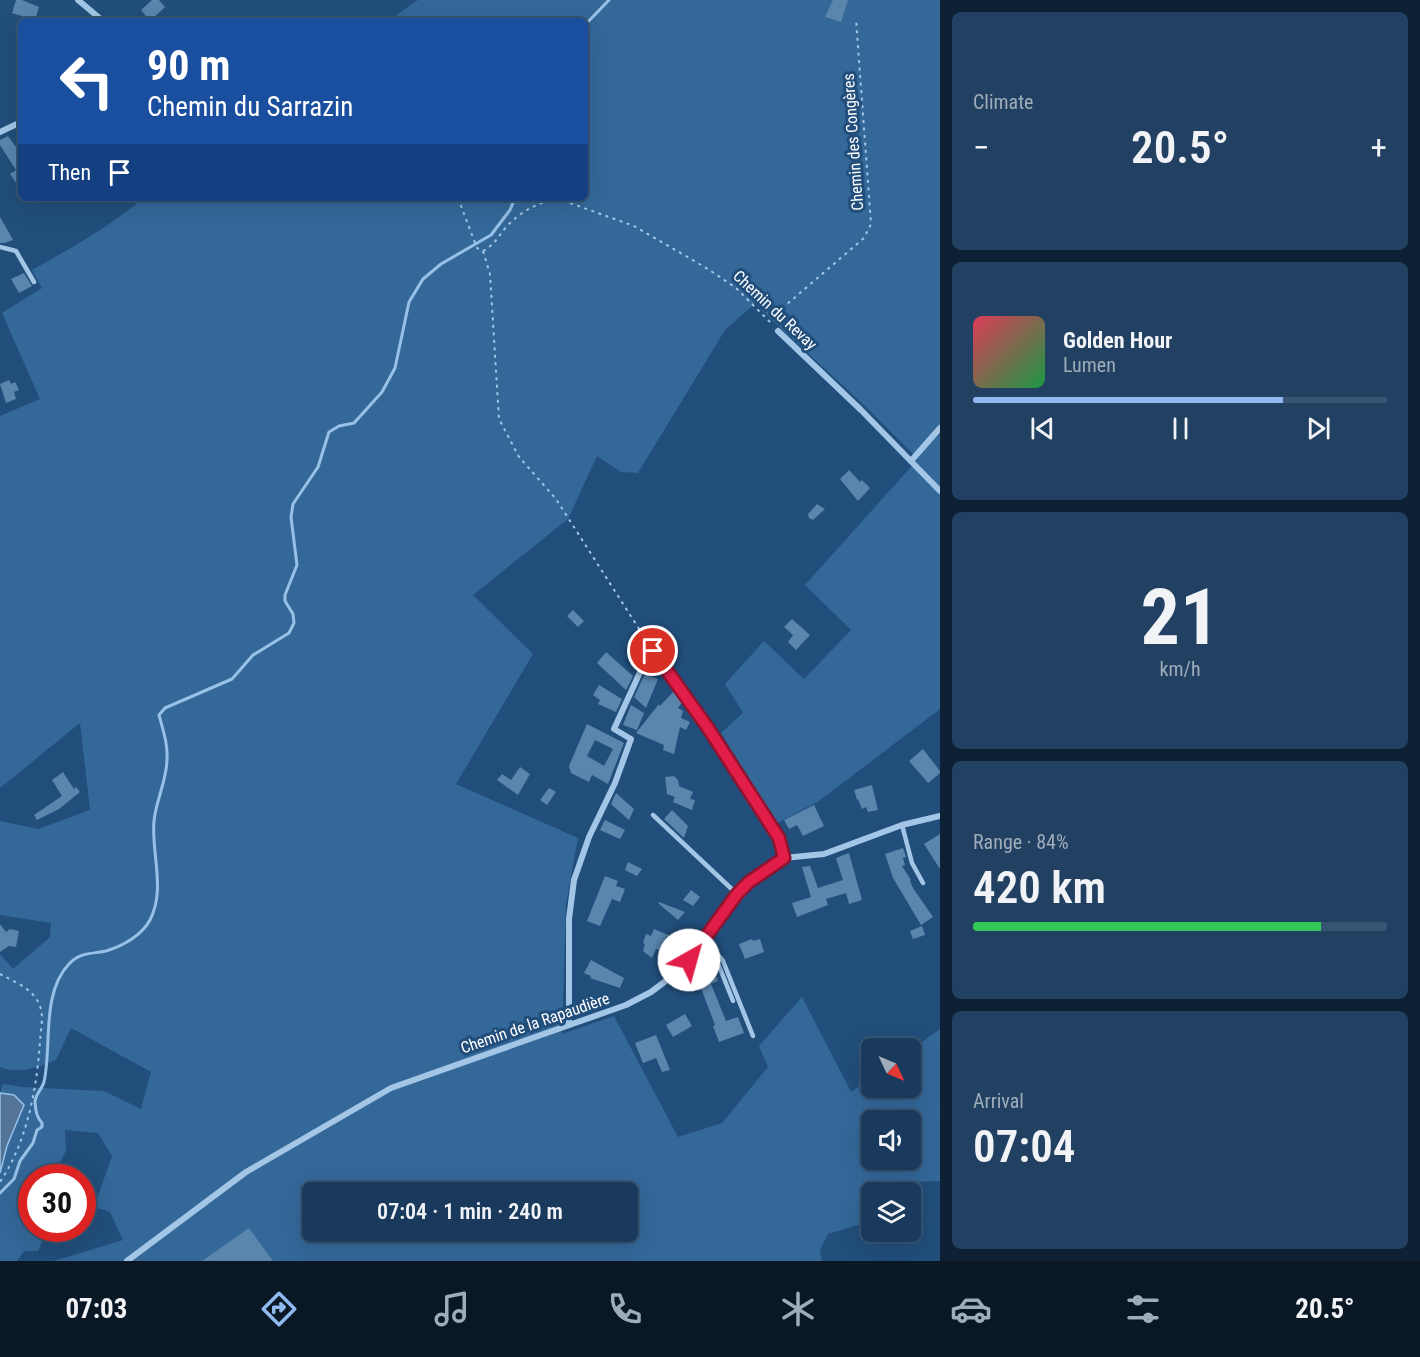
<!DOCTYPE html>
<meta charset="utf-8">
<style>
:root{--surface:#193a5c;--page:#224162;--text:#f1f3f6;--muted:#9fadbb;--line:#375472;--accent:#90b9f0}
body{margin:0;font-family:"Roboto Condensed",sans-serif;background:var(--page);color:var(--text);height:100vh;display:flex;flex-direction:column;font-size:22px;white-space:nowrap}
*{box-sizing:border-box;margin:0}
p{font-size:20px;color:var(--muted)}
.icon{flex:none;width:33px;height:33px;fill:none;stroke:currentColor;stroke-width:2;stroke-linecap:round;stroke-linejoin:round}
.map{position:relative;flex:1;overflow:hidden}
.drawer{display:flex;flex-direction:column;gap:12px;padding:12px;background:#0e2033;width:480px}
.drawer>*{flex:none}
.guide{position:absolute;left:18px;top:18px;width:570px;height:183px;border-radius:9px;box-shadow:0 6px 24px #0002,0 0 0 2px var(--line);background:#1a4fa0;color:#fff;overflow:hidden}
.needle{width:39px;rotate:134deg}
.controls{position:absolute;left:861px;top:1038px;display:grid;gap:12px}
.controls a{display:grid;place-items:center;width:60px;height:60px;border-radius:9px;background:var(--surface);box-shadow:0 6px 24px #0002,0 0 0 2px var(--line);font-size:30px}
.speed{position:absolute;left:18px;top:1164px;display:flex;gap:12px;font-size:30px;font-weight:700;text-align:center}
.speed>*{display:grid;place-content:center;width:78px;height:78px;border-radius:50%;background:var(--surface);box-shadow:0 6px 24px #0002,0 0 0 2px var(--line);line-height:1}
.speed .limit{border:9px solid #d22;background:#fff;color:#111}
.pin{position:absolute;display:grid;place-items:center;width:51px;height:51px;color:#fff;margin:-26px;border:3px solid #fff;border-radius:50%;box-shadow:0 2px 6px #0007}
.me{position:absolute;width:66px;margin:-33px;rotate:38deg;stroke-linejoin:round;filter:drop-shadow(0 0 4px #0008)}
.turn{display:flex;align-items:center;gap:21px;height:126px;padding:0 30px;font-size:27px}
.turn .icon{width:78px;height:78px;stroke-width:2.5}
.turn b{display:block;font-size:42px;line-height:51px}
.then{display:flex;align-items:center;height:57px;padding:0 30px;background:#0003;gap:12px;font-size:22px}
.big{font-size:45px;font-weight:600;line-height:1.1}
.drawer .widget{flex:1;display:flex;flex-direction:column;justify-content:center;gap:9px;min-width:0;padding:0 21px;border-radius:9px;background:var(--page)}
.drawer .dial{align-items:center;gap:0}
.dial b{font-size:78px;line-height:1}
.song{display:flex;align-items:center;gap:18px}
.cover{width:72px;height:72px;border-radius:9px;background:linear-gradient(135deg,hsl(350 70% 55%),hsl(140 70% 35%))}
.played{height:6px;border-radius:3px;background:linear-gradient(90deg,var(--accent) 75%,var(--line) 75%)}
.keys{display:flex;justify-content:space-around;direction:ltr}
.heat{display:flex;justify-content:space-between;align-items:center;font-size:33px;direction:ltr}
.charge{height:9px;border-radius:4px;background:linear-gradient(90deg,#34c759 84%,var(--line) 0)}
.trip{position:absolute;left:302px;top:1182px;width:336px;height:60px;border-radius:9px;background:var(--surface);box-shadow:0 6px 24px #0002,0 0 0 2px var(--line);font-weight:600;line-height:60px;text-align:center}
.dock{display:flex;height:96px;justify-content:space-around;align-items:center;background:#0a1725;color:var(--muted)}
.dock .icon{width:42px;height:42px}
.dock .active{color:var(--accent)}
.dock b{font-size:27px;color:var(--text)}
main{display:flex;flex:1;min-height:0}
.map>svg:first-child{display:block}
.green{fill:#346899;fill-rule:evenodd}
.water{fill:#547597;stroke:#97c1e7;stroke-width:1.5}
.lines{fill:none;stroke-linecap:round;stroke-linejoin:round}
.stream{stroke:#97c1e7;stroke-width:3}
.building{fill:#5a85ad;fill-rule:evenodd}
.path{stroke:#a3c6e6;stroke-width:2;stroke-dasharray:3 4.5;stroke-linecap:butt}
.service{stroke:#a3c6e6;stroke-width:4.5}
.minor{stroke:#a3c6e6;stroke-width:6}
.route-casing{stroke:#92132f;stroke-width:15}
.route{stroke:#e11d48;stroke-width:10}
.labels{text-anchor:middle;dominant-baseline:central;stroke-width:6;stroke-linejoin:round;paint-order:stroke}
.street-label{font-size:16px;fill:#fff;stroke:#214e7b}
</style>
<main>
<div class="map">
<svg width="940" height="1261" viewBox="0 0 940 1261">
<rect width="100%" height="100%" fill="#214e7b"/>
<path class="green" d="M 418,0 L 940,0 L 940,709 L 819,801 L 777,823 L 721,733 L 743,713 L 725,684 L 764,641 L 804,679 L 851,630 L 805,585 L 918,459 L 863,404 L 760,309 L 767,311 L 759,300 L 725,330 L 638,473 L 621,472 L 597,456 L 568,519 L 473,595 L 533,654 L 456,784 L 578,838 L 566,904 L 562,1034 L 614,1016 L 678,1137 L 722,1123 L 768,1067 L 759,1046 L 802,997 L 851,1092 L 871,1078 L 872,1088 L 910,1088 L 911,1050 L 940,1029 L 940,1181 L 912,1182 L 910,1192 L 872,1192 L 871,1221 L 828,1234 L 820,1250 L 822,1261 L 54,1261 L 123,1240 L 110,1212 L 94,1207 L 112,1156 L 98,1133 L 65,1130 L 66,1151 L 52,1177 L 32,1178 L 32,1228 L 47,1231 L 38,1251 L 24,1251 L 17,1261 L 0,1261 L 0,1173 L 7,1147 L 14,1095 L 0,1093 L 3,1084 L 23,1087 L 104,1091 L 141,1109 L 151,1072 L 71,1028 L 56,1060 C 39,1067 18,1075 0,1067 L 0,954 L 13,969 L 50,937 L 51,923 L 0,915 L 0,821 L 38,829 L 90,810 L 80,723 L 0,788 L 0,416 L 40,399 L 2,313 L 42,288 L 32,270 C 71,248 110,227 143,198 L 585,198 L 585,21 L 388,21 ZM 872,1120 L 910,1120 L 910,1160 L 872,1160 ZM 312,1192 L 627,1192 L 627,1232 L 312,1232 Z"/>
<path class="water" d="M 0,1093 L 14,1095 L 24,1105 L 7,1146 L 0,1173 Z"/>
<g class="lines">
<path class="stream" d="M 585,25 L 609,0
M 0,1193 L 14,1179 L 20,1161 L 33,1143 L 37,1130 L 42,1127 L 42,1123 C 36,1116 36,1111 35,1102 C 35,1095 42,1089 44,1082 C 52,1047 41,993 69,964 C 80,952 92,954 106,951 C 123,946 142,935 150,920 C 166,889 151,853 154,821 C 156,800 167,780 167,759 C 168,744 163,730 159,715 L 165,708 L 232,679 L 253,655 L 289,633 L 294,623 L 293,614 L 285,601 L 285,595 L 297,565 L 291,517 L 293,504 L 318,467 L 329,432 L 339,426 L 354,423 L 382,392 L 395,368 L 409,302 L 423,279 L 441,264 L 491,235 L 510,210 L 515,198"/>
</g>
<path class="building" d="M 16,0 L 22,0 L 39,7 L 35,20 L 12,13 Z
M 152,0 L 159,0 L 165,7 L 150,21 L 141,10 Z
M 833,0 L 848,0 L 841,22 L 825,17 Z
M 856,76 L 858,92 L 848,93 L 849,77 Z
M 8,136 L 21,154 L 21,190 L 10,174 L 16,170 L 0,145 L 0,140 Z
M 0,217 L 13,240 L 4,243 L 0,243 Z
M 24,273 L 32,286 L 19,293 L 11,279 Z
M 9,380 L 11,384 L 15,382 L 19,390 L 14,392 L 16,399 L 6,403 L 0,384 Z
M 849,470 L 860,482 L 862,480 L 870,488 L 858,501 L 840,479 Z
M 817,504 L 825,509 L 813,520 L 809,518 L 808,514 Z
M 573,610 L 584,621 L 578,627 L 567,616 Z
M 792,619 L 810,635 L 796,650 L 788,642 L 793,635 L 784,627 Z
M 606,652 L 633,676 L 626,690 L 597,663 Z
M 645,674 L 658,679 L 646,708 L 634,697 Z
M 599,685 L 622,699 L 616,712 L 598,704 L 600,700 L 593,695 Z
M 675,690 L 683,701 L 678,708 L 683,711 L 681,718 L 690,722 L 686,730 L 680,727 L 674,754 L 663,750 L 664,745 L 636,733 L 659,704 L 660,706 Z
M 631,705 L 644,713 L 637,730 L 623,725 Z
M 587,724 L 624,743 L 608,784 L 592,775 L 589,782 L 571,773 L 569,766 ZM 595,740 L 613,749 L 604,766 L 587,756 Z
M 923,749 L 940,771 L 940,773 L 928,783 L 909,761 Z
M 520,767 L 530,774 L 518,795 L 497,780 L 502,774 L 511,780 Z
M 63,772 L 74,789 L 76,787 L 80,792 L 59,809 L 37,820 L 34,815 L 62,796 L 52,780 Z
M 674,776 L 678,780 L 679,786 L 693,792 L 690,799 L 695,800 L 692,810 L 673,802 L 675,797 L 667,794 L 665,777 Z
M 872,785 L 878,810 L 868,812 L 866,807 L 862,809 L 858,799 L 857,800 L 854,790 Z
M 549,788 L 556,792 L 547,805 L 540,800 Z
M 616,793 L 634,809 L 629,820 L 611,804 Z
M 814,805 L 824,826 L 803,836 L 797,825 L 789,829 L 784,820 Z
M 672,810 L 688,826 L 684,838 L 664,819 Z
M 605,820 L 625,830 L 620,839 L 600,830 Z
M 940,834 L 940,869 L 924,844 Z
M 903,848 L 906,857 L 903,858 L 905,865 L 902,866 L 911,880 L 910,881 L 913,888 L 933,917 L 921,925 L 893,878 L 885,854 Z
M 849,853 L 862,900 L 849,904 L 846,893 L 826,899 L 828,905 L 797,917 L 792,903 L 811,897 L 802,867 L 810,866 L 818,888 L 843,880 L 836,858 Z
M 628,862 L 642,869 L 637,876 L 625,870 Z
M 605,876 L 618,881 L 616,886 L 625,889 L 620,902 L 612,899 L 600,926 L 587,921 Z
M 691,890 L 700,897 L 693,906 L 683,900 Z
M 659,902 L 685,912 L 678,920 L 659,904 Z
M 0,924 L 6,932 L 10,929 L 19,931 L 16,947 L 9,946 L 0,952 Z
M 922,926 L 925,935 L 913,939 L 910,931 Z
M 654,929 L 675,938 L 672,944 L 678,947 L 674,956 L 656,949 L 652,958 L 643,951 L 645,944 L 643,943 L 646,934 L 651,936 Z
M 752,939 L 753,941 L 760,939 L 764,952 L 745,959 L 739,944 Z
M 591,960 L 624,978 L 620,988 L 590,978 L 591,976 L 584,973 Z
M 714,969 L 718,981 L 711,984 L 726,1021 L 738,1017 L 744,1033 L 719,1042 L 713,1026 L 715,1025 L 701,988 L 694,990 L 690,978 Z
M 685,1014 L 692,1026 L 673,1037 L 666,1025 Z
M 656,1035 L 670,1070 L 662,1072 L 656,1058 L 643,1063 L 635,1043 Z
M 249,1228 L 273,1261 L 202,1261 Z"/>
<g class="lines">
<path class="path" d="M 458,198 L 477,248 L 483,251 C 494,245 498,237 506,227 C 521,211 535,205 555,198
M 556,198 L 634,226 L 708,269 L 736,288 L 773,325
M 483,251 L 490,274 L 499,419 L 519,457 L 556,499 L 650,646
M 778,322 L 779,311 L 864,238 L 871,224 L 856,19
M 0,974 C 13,981 29,987 37,1000 C 45,1012 41,1027 40,1041 C 37,1088 27,1142 0,1182"/>
<path class="service" d="M 0,247 L 16,251 L 34,282
M 653,815 L 737,894
M 902,825 L 912,863 L 923,883
M 704,941 L 711,946 L 733,1001
M 711,946 L 723,961 L 753,1036"/>
<path class="minor" d="M 78,0 L 103,21
M 0,132 L 21,122
M 778,331 L 861,410 L 940,491
M 911,461 L 940,428
M 569,1025 L 569,919 L 574,880 L 589,837 L 615,783 L 631,739 L 614,729 L 647,657 L 653,651 L 695,709 L 779,838 L 784,858
M 127,1261 L 246,1172 L 391,1088 L 626,1005 L 651,992 L 671,977 L 689,960 L 704,941 L 737,894 L 749,882 L 784,858 L 824,854 L 902,825 L 940,816"/>
</g>
<g class="lines">
<defs>
<path id="route" d="M 653,651 L 708,728 L 779,838 L 784,858 L 749,882 L 737,894 L 689,960"/>
</defs>
<use href="#route" class="route-casing"/>
<use href="#route" class="route"/>
</g>
<g class="labels">
<g class="street-label">
<text transform="translate(853 142) rotate(-94)">Chemin des Congères</text>
<text transform="translate(775 310) rotate(43)">Chemin du Revay</text>
<text transform="translate(535 1023) rotate(-19)">Chemin de la Rapaudière</text>
</g>
</g>
</svg>
<div class="controls">
<a><svg class="needle" viewBox="-14 -14 28 28"><path d="M0-13l5 13h-10z" fill="#e53935"/><path d="M0 13l5-13h-10z" fill="#9fadbb"/></svg></a>
<a><svg class="icon" aria-label="sound" viewBox="0 0 24 24"><path d="M4 9h4l5-4v14l-5-4H4zM17 9q2 3 0 6"/></svg></a>
<a><svg class="icon" aria-label="layers" viewBox="0 0 24 24"><path d="M12 4l9 5-9 5-9-5zM3 14l9 5 9-5"/></svg></a>
</div>
<div class="speed"><div class="limit">30</div></div>
<div class="pin" style="left:653px;top:651px;background:#d93025"><svg class="icon" aria-label="arrive" viewBox="0 0 24 24"><path d="M6 21V4h12l-3 4 3 4H6"/></svg></div>
<svg class="me" style="left:689px;top:960px" viewBox="-20 -20 40 40"><circle r="19" fill="#fff"/><path d="M0-13L10 11 0 6-10 11z" fill="#e11d48"/></svg>
<div class="trip">07:04 · 1 min · 240 m</div>
<div class="guide">
<div class="turn"><svg class="icon" aria-label="left" viewBox="0 0 24 24"><path d="M17 20v-9H6M10 6l-5 5 5 5"/></svg><div><b>90 m</b>Chemin du Sarrazin</div></div>
<div class="then">Then<svg class="icon" aria-label="arrive" viewBox="0 0 24 24"><path d="M6 21V4h12l-3 4 3 4H6"/></svg></div>
</div>
</div>
<section class="drawer">
<div class="widget"><p>Climate</p>
<div class="heat"><a>−</a><b class="big">20.5°</b><a>+</a></div>
</div>
<div class="widget">
<div class="song"><i class="cover"></i><div><b>Golden Hour</b><p>Lumen</p></div></div>
<div class="played"></div>
<div class="keys"><svg class="icon" aria-label="previous" viewBox="0 0 24 24"><path d="M18 5L8 12l10 7zM5 5v14"/></svg><svg class="icon" aria-label="pause" viewBox="0 0 24 24"><path d="M8 5v14M16 5v14"/></svg><svg class="icon" aria-label="next" viewBox="0 0 24 24"><path d="M6 5l10 7-10 7zM19 5v14"/></svg></div>
</div>
<div class="widget dial"><b>21</b><p>km/h</p></div>
<div class="widget"><p>Range · 84%</p><b class="big">420 km</b><div class="charge"></div></div>
<div class="widget"><p>Arrival</p><b class="big">07:04</b></div>
</section>
</main>
<nav class="dock">
<b>07:03</b>
<svg class="icon active" aria-label="directions" viewBox="0 0 24 24"><path d="M12 3l9 9-9 9-9-9zM9 14v-3h6M13 9l2 2-2 2"/></svg>
<svg class="icon" aria-label="music" viewBox="0 0 24 24"><path d="M9 18V5l10-2v13"/><circle cx="6" cy="18" r="3"/><circle cx="16" cy="16" r="3"/></svg>
<svg class="icon" aria-label="phone" viewBox="0 0 24 24"><path d="M5 4h4l2 5-3 2q2 4 5 5l2-3 5 2v4C11 20 4 13 5 4z"/></svg>
<svg class="icon" aria-label="climate" viewBox="0 0 24 24"><path d="M12 3v18M4 7l16 10M4 17L20 7"/></svg>
<svg class="icon" aria-label="car" viewBox="0 0 24 24"><path d="M5 17H2v-5l4-1 3-4h7l3 4 3 1v5h-3M9 17h6M6 11h13"/><circle cx="7" cy="17" r="2"/><circle cx="17" cy="17" r="2"/></svg>
<svg class="icon" aria-label="filters" viewBox="0 0 24 24"><path d="M4 7h16M4 17h16"/><circle cx="9" cy="7" r="2"/><circle cx="15" cy="17" r="2"/></svg>
<b>20.5°</b>
</nav>
